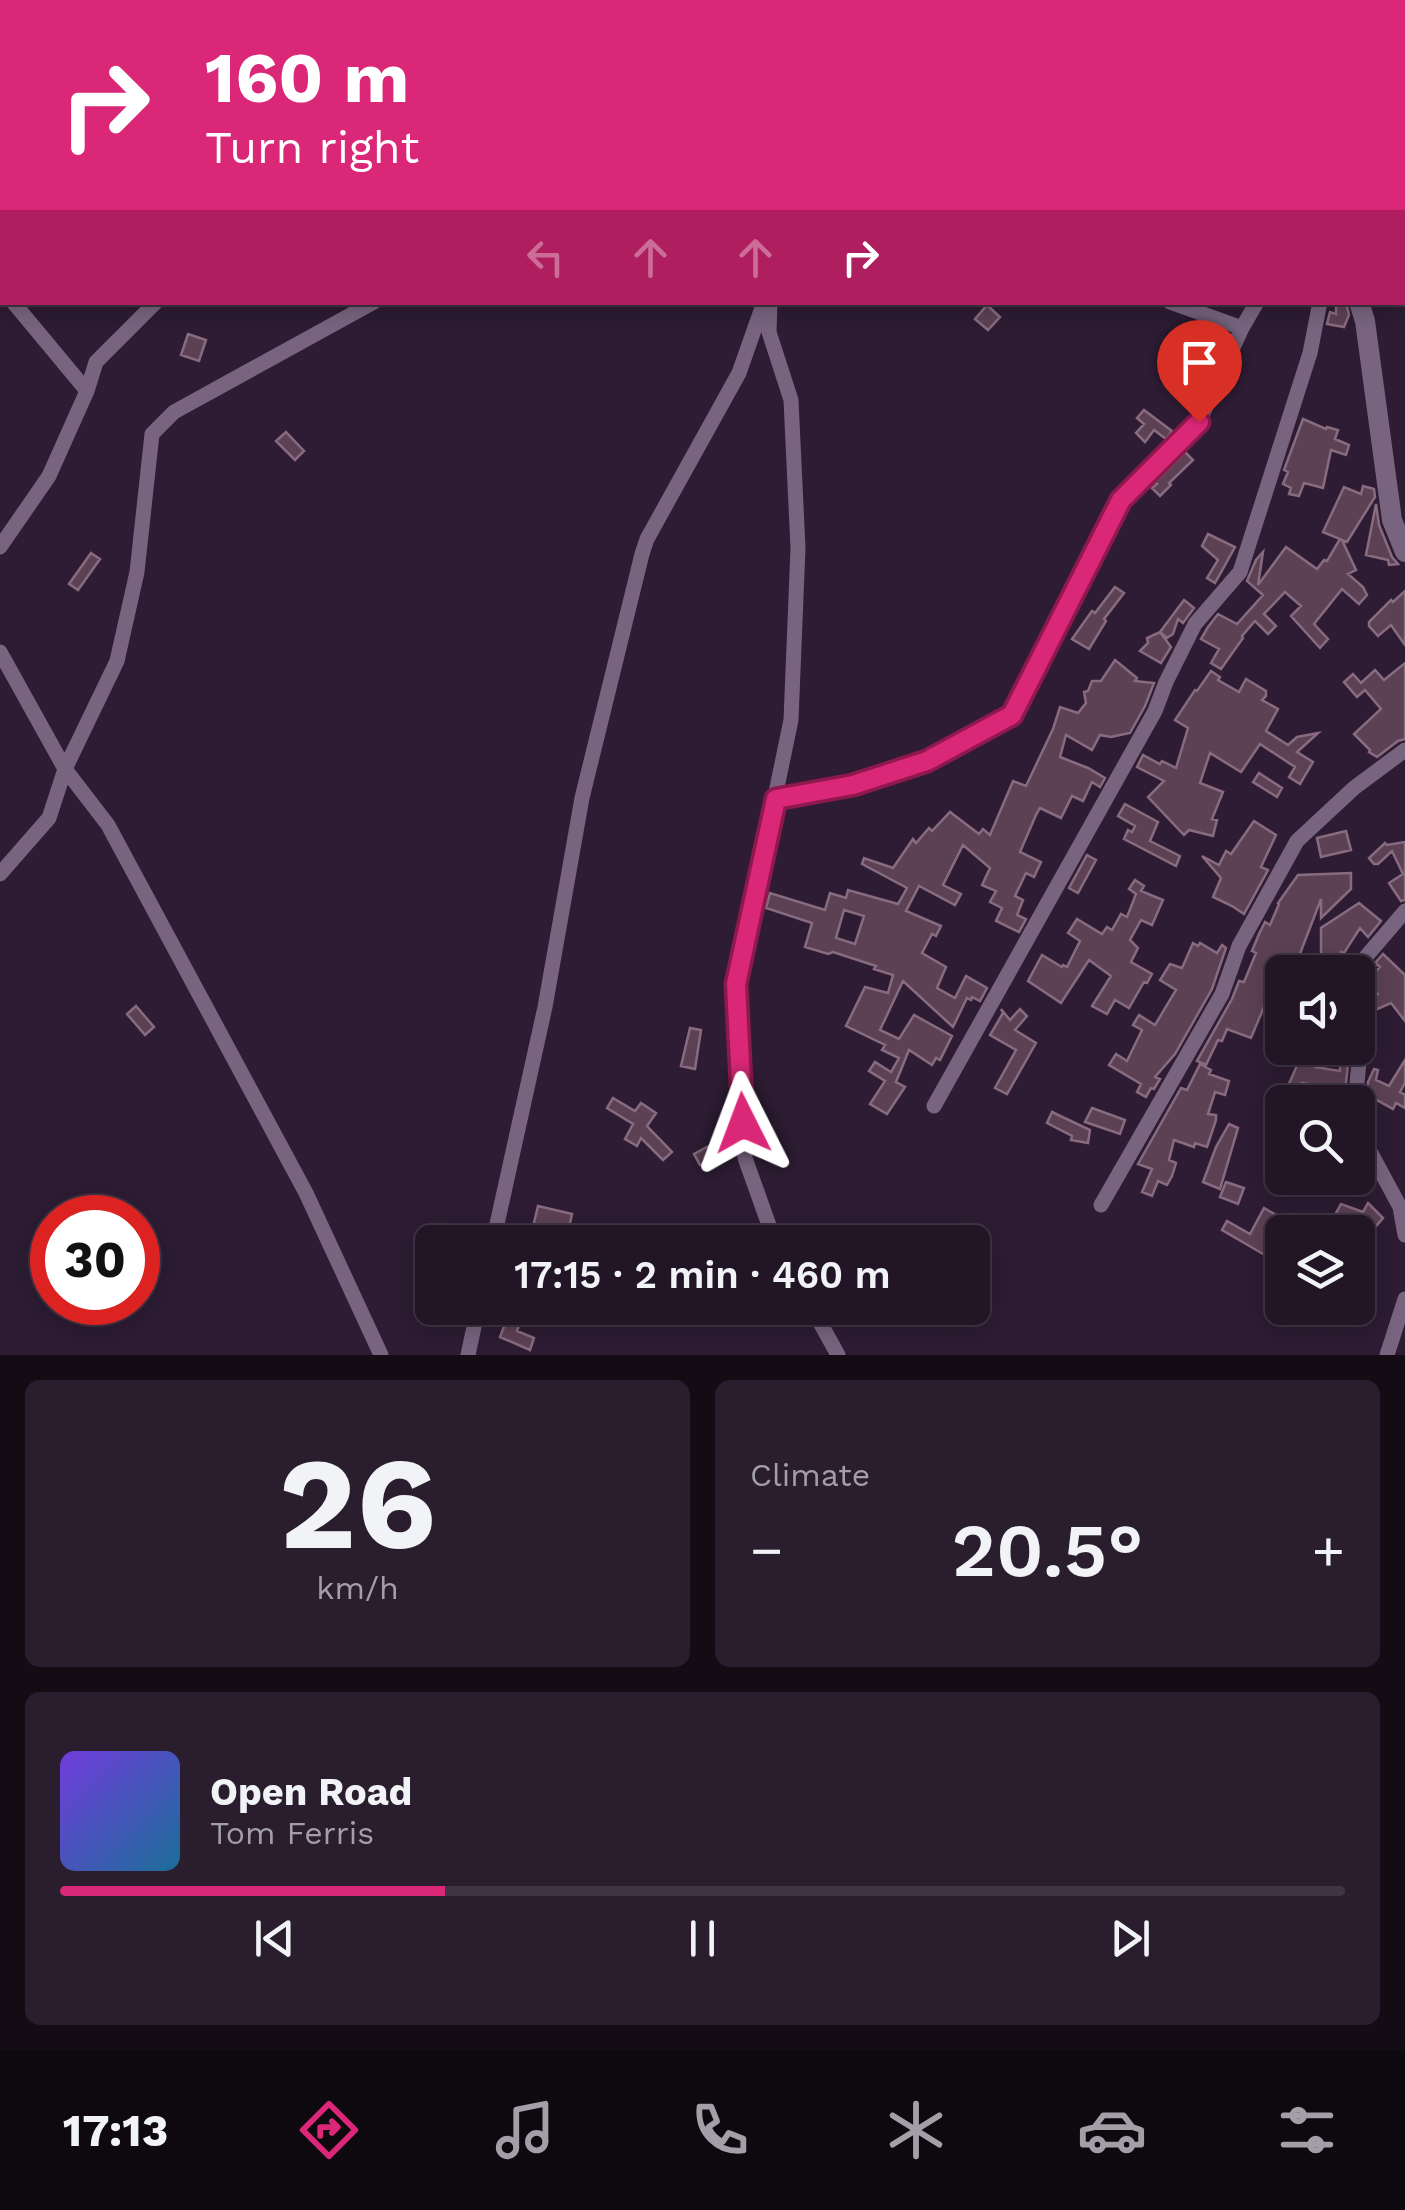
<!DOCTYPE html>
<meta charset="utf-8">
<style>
:root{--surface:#221526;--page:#2a1e2e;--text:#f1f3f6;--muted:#a29fa7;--line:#3f3443;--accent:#db2777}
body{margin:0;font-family:"Work Sans",sans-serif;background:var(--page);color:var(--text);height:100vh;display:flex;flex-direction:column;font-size:38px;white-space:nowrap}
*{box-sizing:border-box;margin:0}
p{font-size:32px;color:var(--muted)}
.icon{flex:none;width:55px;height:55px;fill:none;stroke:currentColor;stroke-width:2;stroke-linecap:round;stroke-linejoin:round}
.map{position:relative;height:1355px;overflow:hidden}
.panel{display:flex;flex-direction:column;gap:25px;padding:25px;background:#130c15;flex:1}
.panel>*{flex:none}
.banner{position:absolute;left:0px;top:0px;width:1405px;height:305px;box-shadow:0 5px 25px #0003,0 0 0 2px var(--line);background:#db2777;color:#fff;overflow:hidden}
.buttons{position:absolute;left:1265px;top:955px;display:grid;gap:20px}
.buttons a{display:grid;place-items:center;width:110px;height:110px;border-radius:15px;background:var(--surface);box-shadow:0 5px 25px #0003,0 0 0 2px var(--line);font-size:50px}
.speed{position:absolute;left:30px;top:1195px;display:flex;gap:20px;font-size:50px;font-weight:700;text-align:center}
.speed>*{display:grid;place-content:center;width:130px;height:130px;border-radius:50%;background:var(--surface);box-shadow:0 5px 25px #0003,0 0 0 2px var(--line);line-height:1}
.speed .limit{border:15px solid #d22;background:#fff;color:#111}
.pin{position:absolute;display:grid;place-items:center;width:85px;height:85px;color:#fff;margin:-102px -42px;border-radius:50% 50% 50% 0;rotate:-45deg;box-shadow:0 0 10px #0007}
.pin .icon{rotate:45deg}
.me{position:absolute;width:110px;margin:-55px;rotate:357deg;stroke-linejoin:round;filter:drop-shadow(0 0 8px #0008)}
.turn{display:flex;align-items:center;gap:35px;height:210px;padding:0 40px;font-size:45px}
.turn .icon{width:130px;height:130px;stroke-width:2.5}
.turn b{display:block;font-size:70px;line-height:85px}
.lanes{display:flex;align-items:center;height:95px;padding:0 40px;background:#0003;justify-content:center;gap:50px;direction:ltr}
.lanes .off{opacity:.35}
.big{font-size:75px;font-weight:600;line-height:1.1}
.panel .widget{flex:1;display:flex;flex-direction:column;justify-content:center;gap:15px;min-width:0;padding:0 35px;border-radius:15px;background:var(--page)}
.panel .dial{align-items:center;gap:0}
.dial b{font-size:130px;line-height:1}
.song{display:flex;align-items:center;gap:30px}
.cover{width:120px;height:120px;border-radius:15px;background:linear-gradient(135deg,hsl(260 70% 55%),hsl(200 70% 35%))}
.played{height:10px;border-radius:5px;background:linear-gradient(90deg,var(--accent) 30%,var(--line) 30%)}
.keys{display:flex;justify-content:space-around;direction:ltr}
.heat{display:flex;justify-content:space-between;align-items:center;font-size:55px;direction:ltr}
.panel .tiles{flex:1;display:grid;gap:25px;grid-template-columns:1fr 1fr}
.widget:last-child{grid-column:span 2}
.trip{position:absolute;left:415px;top:1225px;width:575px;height:100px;border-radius:15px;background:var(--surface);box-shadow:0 5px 25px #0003,0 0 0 2px var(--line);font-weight:600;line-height:100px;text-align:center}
.tabs{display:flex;height:160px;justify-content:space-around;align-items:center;background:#0e080f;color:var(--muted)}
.tabs .icon{width:70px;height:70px}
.tabs .selected{color:var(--accent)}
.tabs b{font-size:45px;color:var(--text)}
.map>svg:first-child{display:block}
.building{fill:#5c4154;stroke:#896b80;stroke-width:2.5;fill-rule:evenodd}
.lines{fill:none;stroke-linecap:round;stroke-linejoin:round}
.minor{stroke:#78647f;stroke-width:15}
.tertiary{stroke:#78647f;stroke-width:20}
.route-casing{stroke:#8e194d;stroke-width:25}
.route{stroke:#db2777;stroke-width:18}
</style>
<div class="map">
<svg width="1405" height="1355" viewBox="0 0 1405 1355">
<rect width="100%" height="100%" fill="#2d1c33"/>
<path class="building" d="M 1336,302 L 1346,302 L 1349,315 L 1344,327 L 1327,324 L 1330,312 L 1336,314 Z
M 987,305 L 1000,317 L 988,330 L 975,319 Z
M 188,334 L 206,340 L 199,361 L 181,355 Z
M 1144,410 L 1172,431 L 1166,439 L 1154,430 L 1145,442 L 1136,433 L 1144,424 L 1137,418 Z
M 1303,419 L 1326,429 L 1327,427 L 1338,430 L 1335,439 L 1349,445 L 1346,455 L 1331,450 L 1323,488 L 1304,483 L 1299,496 L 1289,494 L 1291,488 L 1283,484 L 1288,472 L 1284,470 Z
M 286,432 L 304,451 L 295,460 L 276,441 Z
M 1185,452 L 1193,460 L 1169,483 L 1171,485 L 1160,496 L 1152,488 L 1157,484 L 1155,482 Z
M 1363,486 L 1374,489 L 1375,497 L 1347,542 L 1342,540 L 1356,570 L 1348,574 L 1363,587 L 1367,595 L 1359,604 L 1342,589 L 1314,624 L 1328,639 L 1320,648 L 1291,616 L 1301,606 L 1285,592 L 1264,614 L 1276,626 L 1268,634 L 1255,621 L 1242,636 L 1243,638 L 1221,669 L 1211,663 L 1219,649 L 1201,639 L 1208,627 L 1218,614 L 1237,624 L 1263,595 L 1247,581 L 1256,560 L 1263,552 L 1258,585 L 1286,547 L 1317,569 L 1324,560 L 1327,561 L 1340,539 L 1323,532 L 1344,487 L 1361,494 Z
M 1376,504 L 1379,525 L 1392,557 L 1398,564 L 1389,565 L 1388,560 L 1366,555 Z
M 1208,534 L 1235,547 L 1215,583 L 1207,578 L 1218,560 L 1202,546 Z
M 91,553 L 100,559 L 78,590 L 69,584 Z
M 1115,587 L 1124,593 L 1104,619 L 1106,621 L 1089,649 L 1072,639 L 1092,611 L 1095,613 Z
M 1405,591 L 1405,645 L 1391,625 L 1378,636 L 1369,626 L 1369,622 L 1391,600 L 1393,602 Z
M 1184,600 L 1194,608 L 1183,623 L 1178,619 L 1173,634 L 1167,638 L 1160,632 Z
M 1160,632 L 1171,647 L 1161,663 L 1140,651 L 1148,643 L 1147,638 Z
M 1115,660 L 1137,678 L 1135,681 L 1154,683 L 1145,706 L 1130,733 L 1111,737 L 1100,735 L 1092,750 L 1066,735 L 1060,757 L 1088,768 L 1105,778 L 1100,787 L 1092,782 L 1083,801 L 1072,796 L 1061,818 L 1040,808 L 1036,815 L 1020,852 L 1041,862 L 1034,877 L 1026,873 L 1015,896 L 1023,900 L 1017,915 L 1026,919 L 1019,932 L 996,921 L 1002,908 L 990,902 L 996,891 L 982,885 L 990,868 L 963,845 L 943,885 L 961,894 L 955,905 L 919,886 L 906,911 L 941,926 L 936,936 L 932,934 L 922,953 L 946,967 L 937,988 L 955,998 L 966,976 L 987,988 L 980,1001 L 972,997 L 971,1000 L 967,998 L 953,1027 L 903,981 L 880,1030 L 899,1039 L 914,1015 L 952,1036 L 940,1060 L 936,1058 L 932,1065 L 909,1050 L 896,1082 L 905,1087 L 887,1114 L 870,1104 L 885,1081 L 869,1071 L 875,1062 L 891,1072 L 899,1058 L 882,1050 L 885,1045 L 846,1026 L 865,987 L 888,993 L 893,975 L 874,969 L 876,966 L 833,952 L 828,954 L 805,947 L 812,923 L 766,908 L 770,893 L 825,910 L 830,893 L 846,898 L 848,890 L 898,904 L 907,888 L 862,864 L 864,858 L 893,868 L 913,839 L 916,843 L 929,828 L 932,831 L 950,812 L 979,834 L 983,829 L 990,835 L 1013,781 L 1026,786 L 1053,729 L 1060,707 L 1078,713 L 1086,703 L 1084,692 L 1088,691 L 1092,681 L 1101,681 ZM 844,910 L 864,916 L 855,944 L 836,938 Z
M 1405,663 L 1405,739 L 1398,741 L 1377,757 L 1369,752 L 1370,750 L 1354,734 L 1381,709 L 1365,690 L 1357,697 L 1344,682 L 1353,674 L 1361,683 L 1375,670 L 1384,680 Z
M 1211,671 L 1220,677 L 1218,680 L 1239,692 L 1246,679 L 1266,691 L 1266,696 L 1262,700 L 1278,709 L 1266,731 L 1288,745 L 1297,737 L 1318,733 L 1297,752 L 1313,762 L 1300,784 L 1289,777 L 1295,767 L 1260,744 L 1241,772 L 1210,753 L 1200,783 L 1223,792 L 1212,819 L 1217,820 L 1213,836 L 1189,830 L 1184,835 L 1148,797 L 1164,781 L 1137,767 L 1143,755 L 1160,764 L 1162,761 L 1176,768 L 1188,728 L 1175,720 L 1195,690 L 1197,691 Z
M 1259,773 L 1282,788 L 1277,797 L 1253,782 Z
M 1125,804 L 1158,822 L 1150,841 L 1180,856 L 1176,866 L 1124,839 L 1128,830 L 1132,832 L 1135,826 L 1118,816 Z
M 1254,821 L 1276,835 L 1261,867 L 1268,870 L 1244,914 L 1232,906 L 1213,897 L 1221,878 L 1202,856 L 1219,865 L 1226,851 L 1231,854 Z
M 1346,831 L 1351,850 L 1321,857 L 1317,838 Z
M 1405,842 L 1405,900 L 1401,901 L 1389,883 L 1403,874 L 1392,851 L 1378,864 L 1374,864 L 1369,858 L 1385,843 L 1387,845 Z
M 1087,855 L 1096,860 L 1078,893 L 1069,888 Z
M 1351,873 L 1351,889 L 1321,918 L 1321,899 L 1293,972 L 1282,972 L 1282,1007 L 1266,1002 L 1251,1038 L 1227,1029 L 1222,1041 L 1218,1040 L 1206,1065 L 1197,1061 L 1232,999 L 1239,981 L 1244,982 L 1256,953 L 1252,951 L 1259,934 L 1265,922 L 1270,925 L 1279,904 L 1278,903 L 1298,875 Z
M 1135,880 L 1144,886 L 1141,891 L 1163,900 L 1152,925 L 1141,920 L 1130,940 L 1138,948 L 1131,962 L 1152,974 L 1147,983 L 1144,982 L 1129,1008 L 1115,1000 L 1107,1014 L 1092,1006 L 1111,976 L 1089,960 L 1061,1003 L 1028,981 L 1042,955 L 1062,967 L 1063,965 L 1067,967 L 1080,941 L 1068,933 L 1077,919 L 1102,934 L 1107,927 L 1112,930 L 1121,914 L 1127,917 L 1136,894 L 1129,889 Z
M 1359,903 L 1381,921 L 1368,937 L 1360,928 L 1344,953 L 1341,952 L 1341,960 L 1321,959 L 1321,928 Z
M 1193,943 L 1198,946 L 1200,943 L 1217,953 L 1222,945 L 1226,948 L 1212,989 L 1175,1054 L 1155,1077 L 1160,1079 L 1154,1089 L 1151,1088 L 1146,1097 L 1137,1092 L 1141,1084 L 1109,1065 L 1116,1054 L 1127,1061 L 1142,1030 L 1133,1025 L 1139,1015 L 1155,1025 L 1176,990 L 1160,980 L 1170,964 L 1182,968 Z
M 1383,954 L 1405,975 L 1405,1021 L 1391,1003 L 1375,1010 L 1373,1005 L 1372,997 L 1378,994 L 1371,988 L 1370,978 L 1380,967 L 1375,963 Z
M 136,1006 L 154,1027 L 145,1035 L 127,1014 Z
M 1001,1009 L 1010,1020 L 1020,1009 L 1027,1016 L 1015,1030 L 1036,1043 L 1007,1094 L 995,1088 L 1016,1050 L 990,1035 L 1003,1013 Z
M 690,1028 L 701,1030 L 695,1069 L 681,1066 Z
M 1296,1048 L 1318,1050 L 1315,1067 L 1340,1071 L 1340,1064 L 1348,1064 L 1344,1102 L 1323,1102 L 1325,1087 L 1302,1083 L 1293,1102 L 1281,1102 L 1299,1061 L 1292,1059 Z
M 1405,1060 L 1405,1083 L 1400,1092 L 1405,1095 L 1405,1108 L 1396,1103 L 1393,1109 L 1373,1098 L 1372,1102 L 1366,1102 L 1368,1082 L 1374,1069 L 1378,1070 L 1376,1080 L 1389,1086 Z
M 1200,1064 L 1211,1070 L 1209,1074 L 1229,1081 L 1225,1095 L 1215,1092 L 1208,1114 L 1216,1115 L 1216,1120 L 1207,1147 L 1195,1143 L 1194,1147 L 1174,1140 L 1169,1160 L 1176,1163 L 1172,1176 L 1167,1185 L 1158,1181 L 1152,1196 L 1142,1192 L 1152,1169 L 1138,1164 L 1181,1088 L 1187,1090 Z
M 613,1098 L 635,1111 L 641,1103 L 656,1113 L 647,1126 L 672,1152 L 663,1160 L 641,1138 L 637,1146 L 625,1139 L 633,1124 L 607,1108 Z
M 1092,1108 L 1125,1120 L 1120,1134 L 1085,1122 Z
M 1052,1112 L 1090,1130 L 1088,1143 L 1071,1140 L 1072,1136 L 1047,1123 Z
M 1229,1124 L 1238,1128 L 1220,1189 L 1203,1182 L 1216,1147 Z
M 722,1139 L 728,1150 L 700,1165 L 694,1154 Z
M 1226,1182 L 1244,1188 L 1238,1204 L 1220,1197 Z
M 1368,1203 L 1383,1218 L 1372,1231 L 1353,1220 L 1351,1232 L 1332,1232 L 1335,1215 L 1341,1204 L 1363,1212 Z
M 538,1206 L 572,1214 L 568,1233 L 549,1229 L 545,1242 L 530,1240 Z
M 1264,1208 L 1276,1215 L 1265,1237 L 1282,1248 L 1282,1265 L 1222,1230 L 1227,1221 L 1250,1234 Z
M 511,1308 L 525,1308 L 517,1331 L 534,1338 L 530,1350 L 500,1337 Z"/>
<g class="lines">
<path class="minor" d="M 249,0 L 250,2
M 923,2 L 929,0
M 952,2 L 954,0
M 0,268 L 2,268
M 0,287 L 2,290
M 13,302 L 87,391
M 770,302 L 769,332 L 791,400 L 798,548 L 791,720 L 736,985 L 745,1158 L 775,1242
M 1170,302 L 1242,328
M 0,547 L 49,476 L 87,391 L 96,362 L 156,302
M 0,652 L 65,769 L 108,825 L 306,1193 L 381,1355
M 776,799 L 853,785 L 927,761 L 1012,715 L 1121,500 L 1199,422 L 1242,328 L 1257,302
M 0,874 L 49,818 L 65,769 L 117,661 L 137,572 L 152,434 L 174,412 L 374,302
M 1355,1102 L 1363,1023 L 1358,966 L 1405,911
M 934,1106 L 1155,711 L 1166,682 L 1195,624 L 1240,572 L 1310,353 L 1320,302
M 1358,1129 L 1400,1207 L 1405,1235
M 1101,1205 L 1222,994 L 1239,946 L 1297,841 L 1354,788 L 1405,750
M 493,1242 L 545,1007 L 582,798 L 642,554 L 647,539 L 739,373 L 764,302
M 812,1308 L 838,1355
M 468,1355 L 478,1308
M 1387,1355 L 1405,1299"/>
<path class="tertiary" d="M 1281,2 L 1282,0
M 1359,302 L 1365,321 L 1392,520 L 1405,552"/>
</g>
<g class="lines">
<defs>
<path id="route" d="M 743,1123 L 736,984 L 776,799 L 853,785 L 927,761 L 1012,715 L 1121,500 L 1199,422"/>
</defs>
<use href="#route" class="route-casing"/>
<use href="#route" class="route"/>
</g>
</svg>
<div class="buttons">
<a><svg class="icon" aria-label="sound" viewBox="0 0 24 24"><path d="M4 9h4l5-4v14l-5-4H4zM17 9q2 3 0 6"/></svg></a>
<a><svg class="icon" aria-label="search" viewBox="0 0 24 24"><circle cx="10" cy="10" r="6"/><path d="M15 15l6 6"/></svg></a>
<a><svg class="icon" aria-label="layers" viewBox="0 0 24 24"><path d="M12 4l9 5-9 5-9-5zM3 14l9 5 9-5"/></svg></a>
</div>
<div class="speed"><div class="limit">30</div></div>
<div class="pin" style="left:1199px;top:422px;background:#d93025"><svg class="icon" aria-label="arrive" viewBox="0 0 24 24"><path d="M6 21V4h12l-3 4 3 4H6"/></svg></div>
<svg class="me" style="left:743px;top:1123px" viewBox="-20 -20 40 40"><path d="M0-17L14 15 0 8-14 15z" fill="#db2777" stroke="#fff" stroke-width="4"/></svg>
<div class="trip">17:15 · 2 min · 460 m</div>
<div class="banner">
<div class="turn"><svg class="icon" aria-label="right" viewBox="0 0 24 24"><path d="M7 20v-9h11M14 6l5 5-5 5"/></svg><div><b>160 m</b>Turn right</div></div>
<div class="lanes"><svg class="icon off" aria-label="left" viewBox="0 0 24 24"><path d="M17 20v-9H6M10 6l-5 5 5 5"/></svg><svg class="icon off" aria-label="ahead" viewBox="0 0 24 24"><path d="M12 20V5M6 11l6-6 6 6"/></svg><svg class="icon off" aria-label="ahead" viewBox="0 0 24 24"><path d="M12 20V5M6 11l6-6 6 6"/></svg><svg class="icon" aria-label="right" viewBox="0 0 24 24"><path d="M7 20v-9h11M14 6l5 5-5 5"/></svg></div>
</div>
</div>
<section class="panel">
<div class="tiles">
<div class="widget dial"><b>26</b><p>km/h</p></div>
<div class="widget"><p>Climate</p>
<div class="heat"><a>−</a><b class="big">20.5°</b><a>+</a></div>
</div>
<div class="widget">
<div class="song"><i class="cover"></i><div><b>Open Road</b><p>Tom Ferris</p></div></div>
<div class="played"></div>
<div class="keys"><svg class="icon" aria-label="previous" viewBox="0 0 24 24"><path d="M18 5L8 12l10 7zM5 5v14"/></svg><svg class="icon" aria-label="pause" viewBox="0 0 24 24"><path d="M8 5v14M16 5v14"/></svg><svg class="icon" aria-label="next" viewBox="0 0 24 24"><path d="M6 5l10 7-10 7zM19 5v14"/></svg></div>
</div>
</div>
</section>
<nav class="tabs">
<b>17:13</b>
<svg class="icon selected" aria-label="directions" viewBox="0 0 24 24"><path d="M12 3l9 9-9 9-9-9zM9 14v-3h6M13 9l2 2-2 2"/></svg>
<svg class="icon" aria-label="music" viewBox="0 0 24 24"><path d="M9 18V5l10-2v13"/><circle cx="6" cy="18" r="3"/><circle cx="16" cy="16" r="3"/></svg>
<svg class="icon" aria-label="phone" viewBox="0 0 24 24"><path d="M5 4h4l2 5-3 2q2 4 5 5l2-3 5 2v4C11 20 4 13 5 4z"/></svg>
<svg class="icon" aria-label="climate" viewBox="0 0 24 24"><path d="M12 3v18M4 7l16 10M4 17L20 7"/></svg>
<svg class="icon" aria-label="car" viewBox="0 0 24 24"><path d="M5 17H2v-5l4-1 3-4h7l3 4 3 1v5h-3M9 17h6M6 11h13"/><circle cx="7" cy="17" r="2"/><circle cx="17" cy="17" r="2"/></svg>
<svg class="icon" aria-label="filters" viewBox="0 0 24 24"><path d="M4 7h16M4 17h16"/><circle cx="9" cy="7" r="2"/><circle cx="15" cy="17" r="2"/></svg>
</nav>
